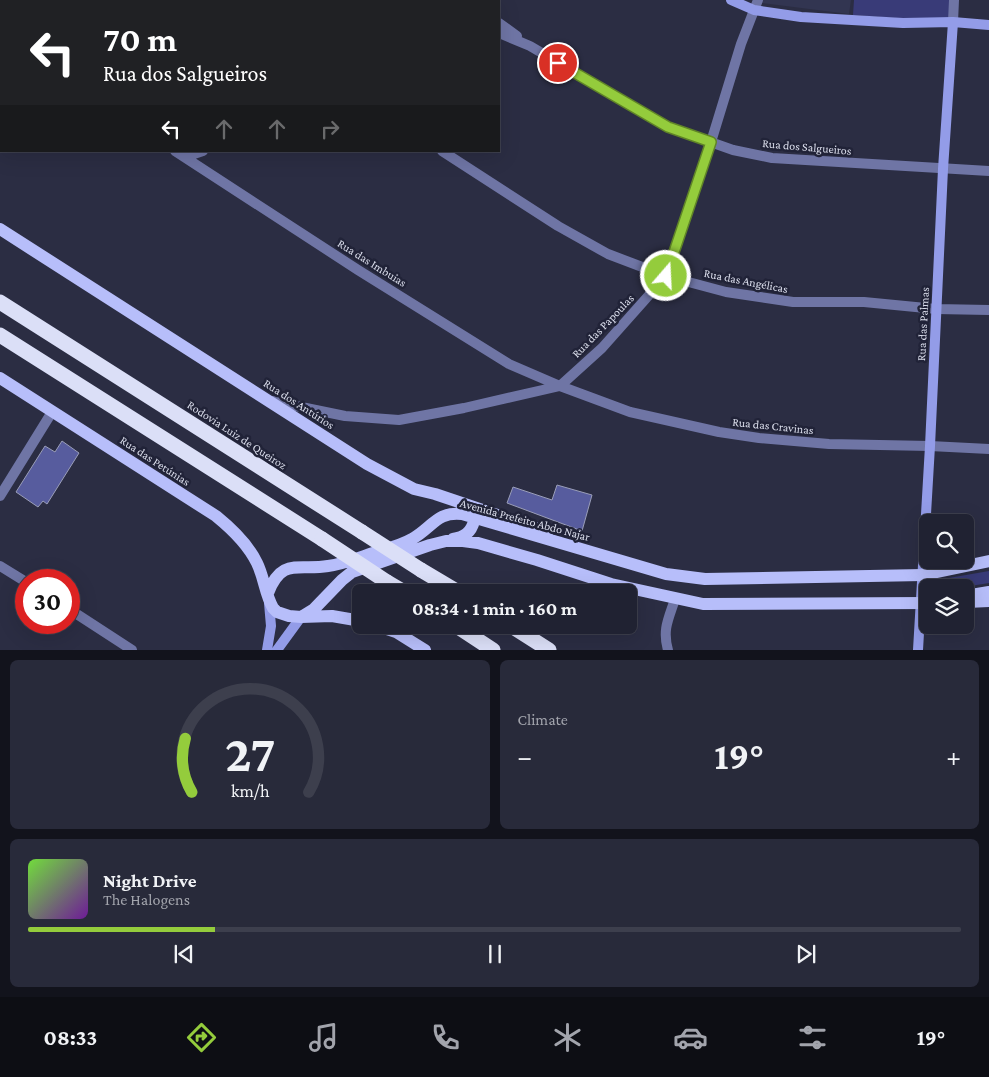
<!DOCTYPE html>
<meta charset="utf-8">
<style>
:root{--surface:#202232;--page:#282a3a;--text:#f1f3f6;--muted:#a2a4ac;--line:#3d3f4d;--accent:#94cc3c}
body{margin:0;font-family:"Crimson Pro",serif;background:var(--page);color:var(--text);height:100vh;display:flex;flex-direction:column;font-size:19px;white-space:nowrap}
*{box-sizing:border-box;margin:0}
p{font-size:16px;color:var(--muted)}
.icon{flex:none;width:28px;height:28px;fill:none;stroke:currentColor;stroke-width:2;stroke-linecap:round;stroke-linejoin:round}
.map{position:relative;height:650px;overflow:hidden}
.panel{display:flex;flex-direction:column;gap:10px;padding:10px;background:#12131c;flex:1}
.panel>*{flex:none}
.hud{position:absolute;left:0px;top:0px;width:500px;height:152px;box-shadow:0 5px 20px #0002,0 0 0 1px var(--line);background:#202124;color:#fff;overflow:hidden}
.buttons{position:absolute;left:919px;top:514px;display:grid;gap:10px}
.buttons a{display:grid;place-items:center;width:55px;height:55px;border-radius:8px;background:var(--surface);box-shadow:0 5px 20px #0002,0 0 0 1px var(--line);font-size:25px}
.speed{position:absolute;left:15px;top:569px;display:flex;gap:10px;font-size:25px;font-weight:700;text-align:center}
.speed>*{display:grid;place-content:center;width:65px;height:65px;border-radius:50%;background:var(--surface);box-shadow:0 5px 20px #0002,0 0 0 1px var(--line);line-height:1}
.speed .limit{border:8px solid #d22;background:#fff;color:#111}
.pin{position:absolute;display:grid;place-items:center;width:42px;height:42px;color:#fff;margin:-21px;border:2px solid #fff;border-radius:50%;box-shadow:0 1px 5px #0007}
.me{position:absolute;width:55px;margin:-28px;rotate:19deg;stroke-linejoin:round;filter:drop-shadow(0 0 4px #0008)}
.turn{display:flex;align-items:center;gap:18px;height:105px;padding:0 20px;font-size:22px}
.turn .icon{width:65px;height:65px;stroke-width:2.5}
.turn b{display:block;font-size:35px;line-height:42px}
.lanes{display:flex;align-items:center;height:48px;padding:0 20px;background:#0003;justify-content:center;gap:25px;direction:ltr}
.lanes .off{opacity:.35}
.big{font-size:38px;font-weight:700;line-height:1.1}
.panel .card{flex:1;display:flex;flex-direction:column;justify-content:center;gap:8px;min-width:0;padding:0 18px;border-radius:8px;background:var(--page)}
.panel .dial{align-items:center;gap:0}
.dial svg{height:130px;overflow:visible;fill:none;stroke:var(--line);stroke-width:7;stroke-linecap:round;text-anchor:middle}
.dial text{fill:var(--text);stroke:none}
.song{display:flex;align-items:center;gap:15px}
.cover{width:60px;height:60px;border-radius:8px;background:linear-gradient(135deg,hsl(100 70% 55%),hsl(280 70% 35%))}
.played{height:5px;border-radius:2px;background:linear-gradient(90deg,var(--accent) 20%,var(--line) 20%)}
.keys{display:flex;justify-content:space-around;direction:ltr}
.heat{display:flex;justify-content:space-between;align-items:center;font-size:28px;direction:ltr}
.panel .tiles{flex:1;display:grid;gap:10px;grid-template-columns:1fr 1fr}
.card:last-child{grid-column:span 2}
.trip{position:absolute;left:352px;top:584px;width:285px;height:50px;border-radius:8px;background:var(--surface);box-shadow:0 5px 20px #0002,0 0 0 1px var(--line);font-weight:700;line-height:50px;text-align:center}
.dock{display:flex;height:80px;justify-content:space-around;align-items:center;background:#0d0e14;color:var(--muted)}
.dock .icon{width:35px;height:35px}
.dock .selected{color:var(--accent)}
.dock b{font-size:22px;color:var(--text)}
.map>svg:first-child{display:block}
.built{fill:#323551}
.green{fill:#393b78}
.building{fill:#575c9e;stroke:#9a9eb9}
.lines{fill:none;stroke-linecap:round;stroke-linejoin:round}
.street{stroke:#6f75a5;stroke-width:10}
.secondary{stroke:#939ce8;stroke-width:10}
.primary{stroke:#b7befa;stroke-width:12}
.highway{stroke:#dbdff7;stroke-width:15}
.highway-bridge{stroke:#dbdff7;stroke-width:15}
.route-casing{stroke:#608527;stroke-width:12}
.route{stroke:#94cc3c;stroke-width:9}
.labels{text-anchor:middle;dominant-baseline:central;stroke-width:5;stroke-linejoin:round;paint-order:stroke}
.street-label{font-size:12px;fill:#daddeb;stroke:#212338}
</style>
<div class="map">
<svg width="989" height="650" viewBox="0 0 989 650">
<rect width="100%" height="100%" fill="#2b2d43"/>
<path class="built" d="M 763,0 L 851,0 L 849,14 L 762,3 Z"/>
<path class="green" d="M 854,0 L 952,0 L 953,22 L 853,15 Z
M 989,571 L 989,583 L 964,587 L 939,587 L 938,583 L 943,579 Z"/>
<path class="building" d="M 62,441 L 79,453 L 47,504 L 43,501 L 38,507 L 16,492 L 45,446 L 55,452 Z
M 557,485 L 592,495 L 582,531 L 507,503 L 513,487 L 552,500 Z"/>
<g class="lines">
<path class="street" d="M 464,0 L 466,1
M 185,1 L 187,0
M 953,22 L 954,0
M 499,23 L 517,36
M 499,33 L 530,46 L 668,127 L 733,150 L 772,158 L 989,171
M 0,34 L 1,35
M 0,95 L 1,94
M 175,151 L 358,270 L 509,364 L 560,386 L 630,412 L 719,432 L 759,438 L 829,444 L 930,446 L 989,449
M 442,151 L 558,226 L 608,254 L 666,276 L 726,292 L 793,302 L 864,302 L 936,309 L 989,310
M 185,157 L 203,151
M 272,401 L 345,416 L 399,420 L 464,408 L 560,386 L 602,348 L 666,276 L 711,142 L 741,44 L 758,0
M 0,496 L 52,412
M 0,566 L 26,582
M 69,609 L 132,650
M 668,650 C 662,629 669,618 675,599"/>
<path class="secondary" d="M 731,0 L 754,10 L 801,17 L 903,23 L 953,22 L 989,25
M 267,650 L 271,626 L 269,603
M 277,650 L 301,617
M 918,650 L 930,446 L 943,169 L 953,22"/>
<path class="primary" d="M 0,229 L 367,464 L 414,489 L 435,494 L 548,532
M 0,378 L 216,516 C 232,529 248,544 257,563 C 264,577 265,594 273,608 L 277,612 L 289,616 L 301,617 L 314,609 L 342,580 L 352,572 L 430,545 L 446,541 L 463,541 L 478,543 L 537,560 L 611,584 L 703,604 L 928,603
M 453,539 C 464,537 471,533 474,521 L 469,513
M 268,593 C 282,557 298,571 328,566 C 343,564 358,558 373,553 C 386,549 400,546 412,539 C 432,528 437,511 462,514 L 666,574 L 705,579 L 923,575 L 989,561
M 965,596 L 989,592
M 967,602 L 989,601
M 301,617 L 332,616 L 361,621
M 375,625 L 396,632 L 425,650"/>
<path class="highway" d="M 0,302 L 362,532
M 0,335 L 322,539
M 421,570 L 458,592
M 387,582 L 404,592
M 455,625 L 493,650
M 510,625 L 549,650"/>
<path class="highway-bridge" d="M 362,532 L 421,570
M 322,539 L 387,582"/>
</g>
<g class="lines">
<defs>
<path id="route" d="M 558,63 L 668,127 L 711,142 L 666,276"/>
</defs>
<use href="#route" class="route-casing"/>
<use href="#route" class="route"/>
</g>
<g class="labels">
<g class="street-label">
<text transform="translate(807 147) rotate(5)">Rua dos Salgueiros</text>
<text transform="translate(372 263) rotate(32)">Rua das Imbuias</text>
<text transform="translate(746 281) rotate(11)">Rua das Angélicas</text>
<text transform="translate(923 324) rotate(-87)">Rua das Palmas</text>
<text transform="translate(603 326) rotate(-46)">Rua das Papoulas</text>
<text transform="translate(299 404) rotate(33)">Rua dos Antúrios</text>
<text transform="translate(773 426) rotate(6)">Rua das Cravinas</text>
<text transform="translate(237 435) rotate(33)">Rodovia Luiz de Queiroz</text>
<text transform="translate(155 461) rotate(33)">Rua das Petúnias</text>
<text transform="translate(525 520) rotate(15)">Avenida Prefeito Abdo Najar</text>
</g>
</g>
</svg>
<div class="buttons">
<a><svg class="icon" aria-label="search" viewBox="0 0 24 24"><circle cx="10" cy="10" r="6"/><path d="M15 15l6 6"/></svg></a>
<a><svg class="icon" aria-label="layers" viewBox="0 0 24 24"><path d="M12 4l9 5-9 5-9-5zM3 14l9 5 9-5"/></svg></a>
</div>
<div class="speed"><div class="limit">30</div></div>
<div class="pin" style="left:558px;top:63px;background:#d93025"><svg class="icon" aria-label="arrive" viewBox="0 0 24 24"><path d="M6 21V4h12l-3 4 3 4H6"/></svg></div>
<svg class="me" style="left:666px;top:276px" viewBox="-20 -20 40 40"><circle r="17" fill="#94cc3c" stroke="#fff" stroke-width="3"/><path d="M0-11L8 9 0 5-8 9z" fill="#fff"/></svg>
<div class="trip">08:34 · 1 min · 160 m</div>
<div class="hud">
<div class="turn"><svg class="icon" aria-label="left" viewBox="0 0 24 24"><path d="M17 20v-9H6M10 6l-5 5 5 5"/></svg><div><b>70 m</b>Rua dos Salgueiros</div></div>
<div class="lanes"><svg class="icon" aria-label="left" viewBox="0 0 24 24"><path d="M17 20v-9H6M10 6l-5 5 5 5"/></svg><svg class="icon off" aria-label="ahead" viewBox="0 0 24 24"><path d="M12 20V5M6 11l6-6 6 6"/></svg><svg class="icon off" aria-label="ahead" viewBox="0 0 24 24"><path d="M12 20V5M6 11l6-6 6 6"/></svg><svg class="icon off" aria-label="right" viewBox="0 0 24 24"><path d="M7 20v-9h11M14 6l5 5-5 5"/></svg></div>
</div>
</div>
<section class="panel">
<div class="tiles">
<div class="card dial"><svg viewBox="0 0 100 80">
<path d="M14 69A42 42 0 1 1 86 69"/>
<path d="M14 69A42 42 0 0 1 10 36" stroke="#94cc3c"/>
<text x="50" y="56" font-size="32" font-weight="700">27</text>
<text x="50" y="72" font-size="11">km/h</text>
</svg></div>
<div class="card"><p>Climate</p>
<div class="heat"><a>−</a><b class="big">19°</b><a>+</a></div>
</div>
<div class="card">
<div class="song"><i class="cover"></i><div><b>Night Drive</b><p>The Halogens</p></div></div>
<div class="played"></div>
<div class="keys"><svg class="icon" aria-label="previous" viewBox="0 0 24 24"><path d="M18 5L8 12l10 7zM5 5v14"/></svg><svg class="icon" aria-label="pause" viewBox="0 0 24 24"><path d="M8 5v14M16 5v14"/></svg><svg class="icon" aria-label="next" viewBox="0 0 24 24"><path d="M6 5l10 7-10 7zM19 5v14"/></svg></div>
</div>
</div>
</section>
<nav class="dock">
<b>08:33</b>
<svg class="icon selected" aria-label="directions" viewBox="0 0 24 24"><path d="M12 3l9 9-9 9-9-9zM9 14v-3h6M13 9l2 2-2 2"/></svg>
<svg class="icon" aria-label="music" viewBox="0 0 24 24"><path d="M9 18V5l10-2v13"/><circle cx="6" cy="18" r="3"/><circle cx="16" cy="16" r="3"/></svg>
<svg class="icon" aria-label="phone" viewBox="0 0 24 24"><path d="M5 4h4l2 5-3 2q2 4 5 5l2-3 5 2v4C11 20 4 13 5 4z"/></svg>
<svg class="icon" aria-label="climate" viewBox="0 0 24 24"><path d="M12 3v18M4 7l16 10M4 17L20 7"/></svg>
<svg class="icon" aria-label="car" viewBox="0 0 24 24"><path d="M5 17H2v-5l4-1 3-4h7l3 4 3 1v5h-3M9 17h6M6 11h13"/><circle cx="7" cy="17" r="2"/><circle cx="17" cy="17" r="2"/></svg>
<svg class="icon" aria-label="filters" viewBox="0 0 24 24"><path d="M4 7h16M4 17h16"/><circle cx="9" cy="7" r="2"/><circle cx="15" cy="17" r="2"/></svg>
<b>19°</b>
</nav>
